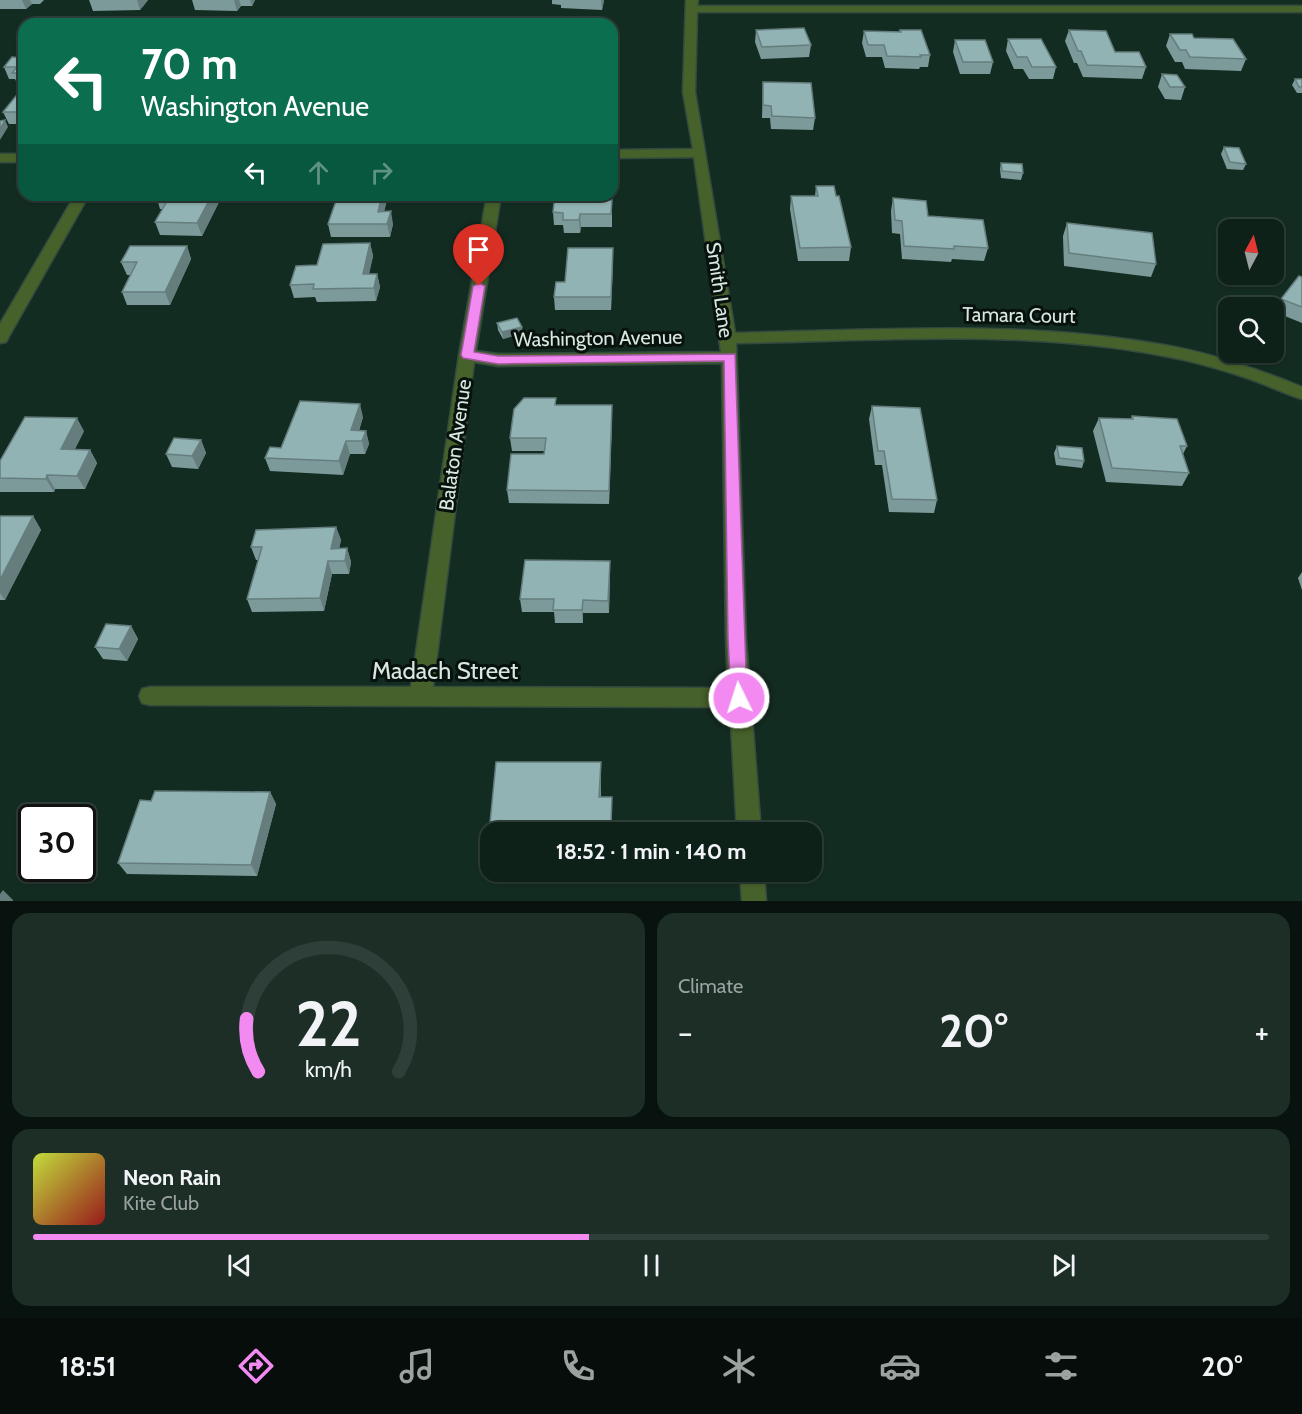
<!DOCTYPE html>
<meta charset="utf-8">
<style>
:root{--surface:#0e2119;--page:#1c2e26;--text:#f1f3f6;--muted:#9ba3a2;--line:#2e3e38;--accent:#f38af1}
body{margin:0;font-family:Cabin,sans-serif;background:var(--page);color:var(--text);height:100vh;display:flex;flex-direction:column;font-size:22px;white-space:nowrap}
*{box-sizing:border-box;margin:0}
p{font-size:20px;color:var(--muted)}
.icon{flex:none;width:33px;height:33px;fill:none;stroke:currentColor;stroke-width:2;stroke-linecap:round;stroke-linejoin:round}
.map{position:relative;height:901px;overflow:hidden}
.side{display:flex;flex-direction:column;gap:12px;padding:12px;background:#08120e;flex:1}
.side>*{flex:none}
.hud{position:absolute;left:18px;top:18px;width:600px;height:183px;border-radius:18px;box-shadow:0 2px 4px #0004,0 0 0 2px var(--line);background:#0b6e4f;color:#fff;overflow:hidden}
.needle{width:39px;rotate:7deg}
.fabs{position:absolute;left:1218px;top:219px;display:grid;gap:12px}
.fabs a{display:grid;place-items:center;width:66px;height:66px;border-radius:12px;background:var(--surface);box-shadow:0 2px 4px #0004,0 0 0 2px var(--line);font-size:30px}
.speed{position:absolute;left:18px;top:804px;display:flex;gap:12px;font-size:30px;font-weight:700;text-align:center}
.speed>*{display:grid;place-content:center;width:78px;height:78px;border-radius:50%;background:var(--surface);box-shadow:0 2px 4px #0004,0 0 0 2px var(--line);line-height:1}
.speed .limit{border:3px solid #111;border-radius:9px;background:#fff;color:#111}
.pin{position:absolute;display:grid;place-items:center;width:51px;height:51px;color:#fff;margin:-62px -26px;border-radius:50% 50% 50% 0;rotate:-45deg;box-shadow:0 0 6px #0007}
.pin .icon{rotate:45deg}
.me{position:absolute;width:66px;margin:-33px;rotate:356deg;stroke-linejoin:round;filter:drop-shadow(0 0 4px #0008)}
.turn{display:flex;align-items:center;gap:21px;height:126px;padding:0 24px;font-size:27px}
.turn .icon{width:78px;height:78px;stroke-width:2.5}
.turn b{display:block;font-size:42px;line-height:51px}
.lanes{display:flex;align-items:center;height:57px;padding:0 24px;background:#0003;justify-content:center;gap:30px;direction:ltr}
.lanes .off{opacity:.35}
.big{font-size:45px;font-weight:700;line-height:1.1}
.side .tile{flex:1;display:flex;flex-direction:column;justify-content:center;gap:9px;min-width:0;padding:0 21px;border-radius:18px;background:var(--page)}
.side .dial{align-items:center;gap:0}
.dial svg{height:156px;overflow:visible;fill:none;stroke:var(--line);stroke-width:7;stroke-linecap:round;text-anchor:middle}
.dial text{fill:var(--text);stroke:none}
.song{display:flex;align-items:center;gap:18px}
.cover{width:72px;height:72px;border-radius:9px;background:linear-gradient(135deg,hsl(70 70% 55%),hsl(0 70% 35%))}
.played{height:6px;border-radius:3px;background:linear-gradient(90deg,var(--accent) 45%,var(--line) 45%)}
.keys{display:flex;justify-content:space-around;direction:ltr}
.heat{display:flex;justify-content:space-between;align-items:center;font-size:33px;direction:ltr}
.side .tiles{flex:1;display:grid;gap:12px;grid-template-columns:1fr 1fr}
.tile:last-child{grid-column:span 2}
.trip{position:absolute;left:480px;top:822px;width:342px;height:60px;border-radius:18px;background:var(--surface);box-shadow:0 2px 4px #0004,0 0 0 2px var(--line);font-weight:700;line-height:60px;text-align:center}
.tabs{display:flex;height:96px;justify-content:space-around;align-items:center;background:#060d0a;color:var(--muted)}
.tabs .icon{width:42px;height:42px}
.tabs .active{color:var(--accent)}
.tabs b{font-size:27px;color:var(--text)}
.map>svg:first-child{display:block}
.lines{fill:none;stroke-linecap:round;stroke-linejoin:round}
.minor-casing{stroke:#334a3f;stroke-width:3}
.minor{fill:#47612b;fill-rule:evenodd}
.wall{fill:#7d9a9a}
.shaded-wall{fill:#667d7d}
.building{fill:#91b3b3;stroke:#667d7d;stroke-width:1.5}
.route{fill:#f38af1;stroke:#9e5a9d;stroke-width:1.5}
.labels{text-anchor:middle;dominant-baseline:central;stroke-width:6;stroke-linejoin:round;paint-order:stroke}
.street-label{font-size:20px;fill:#d8e7df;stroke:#07110d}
.near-street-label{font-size:24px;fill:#d8e7df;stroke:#07110d}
</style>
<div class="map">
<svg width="1302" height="901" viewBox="0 0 1302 901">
<rect width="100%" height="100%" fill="#132c21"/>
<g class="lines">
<defs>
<path id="minor" d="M 686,0 L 698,0 L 697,6 L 1302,6 L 1302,12 L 697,12 L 695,92 L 735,333 C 875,330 1019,320 1158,344 C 1208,352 1255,368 1302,387 L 1302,399 C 1283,393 1265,384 1247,378 C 1218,368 1188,360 1159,355 C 1020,329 876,341 736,343 L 746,639 L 761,832 L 737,832 L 730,707 L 150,705 L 142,703 L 139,696 L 142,689 L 150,687 L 411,687 L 459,355 L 487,195 L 501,195 L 476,351 L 498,354 L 721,352 L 694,157 L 612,158 L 612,150 L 693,149 L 683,92 ZM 474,362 L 498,366 L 722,363 L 726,639 L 728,688 L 433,687 Z
M 0,154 L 24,154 L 24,162 L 0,162 Z
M 75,195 L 89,195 L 8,338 L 6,342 L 0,343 L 0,324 Z
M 740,872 L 764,872 L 766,901 L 742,901 Z"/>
</defs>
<use href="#minor" class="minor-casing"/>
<use href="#minor" class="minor"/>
</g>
<path class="wall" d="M 0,0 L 44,0 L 40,4 L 32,4 L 26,9 L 0,9 Z
M 89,0 L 148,0 L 140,10 L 93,11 Z
M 192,0 L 255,0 L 252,6 L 241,6 L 237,11 L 195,10 Z
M 552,0 L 604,0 L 602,10 L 561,8 L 561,5 L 552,4 Z
M 756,30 L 811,45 L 809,57 L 761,59 L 755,42 Z
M 900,30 L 930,55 L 928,67 L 920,67 L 919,69 L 885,68 L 882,57 L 866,57 L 862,43 L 864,31 L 899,32 Z
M 1069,30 L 1146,67 L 1142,79 L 1083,77 L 1077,63 L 1074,63 L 1065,41 Z
M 1170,34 L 1194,38 L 1246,59 L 1241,71 L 1185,69 L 1182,62 L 1175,62 L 1166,46 Z
M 1008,39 L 1056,67 L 1053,79 L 1029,79 L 1023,69 L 1014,69 L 1006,51 Z
M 955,40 L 993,62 L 990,74 L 960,74 L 953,52 Z
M 24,56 L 24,85 L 18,85 L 15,79 L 9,79 L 4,67 Z
M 1162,74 L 1185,87 L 1181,100 L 1165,99 L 1158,87 Z
M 1295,79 L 1302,79 L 1302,93 L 1297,93 L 1292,85 Z
M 763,82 L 815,118 L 813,130 L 771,129 L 770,118 L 762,118 Z
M 24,86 L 24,124 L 9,124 L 3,112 Z
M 1224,147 L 1246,164 L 1243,170 L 1227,169 L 1221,154 Z
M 1001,163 L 1023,173 L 1021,180 L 1001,178 L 1000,169 Z
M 816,186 L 851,247 L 849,261 L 798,261 L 790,209 L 791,196 L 815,196 Z
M 156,195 L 221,195 L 222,196 L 202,236 L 160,235 L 155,222 L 163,209 L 160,209 Z
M 338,195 L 388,195 L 384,211 L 393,224 L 390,237 L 331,237 L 328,224 Z
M 555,195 L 606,195 L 606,200 L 612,213 L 612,227 L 581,227 L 580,233 L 564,233 L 563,225 L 554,225 L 553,212 Z
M 893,198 L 988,248 L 984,261 L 952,259 L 951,262 L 902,259 L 900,234 L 892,233 L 891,211 Z
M 1067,223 L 1156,264 L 1151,277 L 1064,266 L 1063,236 Z
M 370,243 L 373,256 L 369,274 L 377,274 L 380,287 L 376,301 L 317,302 L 315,297 L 294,298 L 290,285 L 317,265 Z
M 187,246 L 191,259 L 170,305 L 127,305 L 122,292 L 130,275 L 127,275 L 121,262 Z
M 613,261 L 611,310 L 555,310 L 554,297 L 565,282 Z
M 1302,277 L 1302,323 L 1275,312 L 1281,299 Z
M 497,323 L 523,333 L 503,339 L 498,330 Z
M 556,405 L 612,419 L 609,504 L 509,503 L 507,490 L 544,454 L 545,451 L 512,451 L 510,438 Z
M 872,406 L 937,500 L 934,513 L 889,512 L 882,465 L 875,465 L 869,419 Z
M 1132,416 L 1187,446 L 1183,454 L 1189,473 L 1182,486 L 1106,482 L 1093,431 L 1099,418 L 1131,419 Z
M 363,417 L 359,431 L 366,431 L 369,444 L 365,454 L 350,454 L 343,475 L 270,471 L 265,458 L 281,448 Z
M 84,431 L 75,449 L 90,450 L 97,463 L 85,489 L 55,489 L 54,492 L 0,492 L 0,461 Z
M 201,440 L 206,453 L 198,469 L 172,467 L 166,454 Z
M 1057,446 L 1084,461 L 1082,468 L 1056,465 L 1054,453 Z
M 0,516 L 33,516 L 41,530 L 5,600 L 0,600 Z
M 336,527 L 341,540 L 339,549 L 347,548 L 351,562 L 349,574 L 332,574 L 324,611 L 252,612 L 247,599 L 258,560 L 256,560 L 251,547 Z
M 1302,572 L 1302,590 L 1298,578 Z
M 610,574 L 609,613 L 583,613 L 583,623 L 555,623 L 554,612 L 522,612 L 520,599 Z
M 131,626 L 138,639 L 127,661 L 103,659 L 95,647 Z
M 601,774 L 601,797 L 612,797 L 612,832 L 492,832 L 490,823 Z
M 270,792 L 276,804 L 257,876 L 127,874 L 118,863 L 151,801 Z"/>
<path class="shaded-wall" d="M 22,0 L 30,0 L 32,4 L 26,9 Z
M 137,0 L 148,0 L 140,10 Z
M 234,0 L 239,0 L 241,6 L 237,11 Z
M 250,0 L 255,0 L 252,6 Z
M 601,0 L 604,0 L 602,10 Z
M 5,120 L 8,127 L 0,140 L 0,129 Z
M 212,195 L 221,195 L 222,196 L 202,236 L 197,223 Z
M 382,195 L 388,195 L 388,196 L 381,225 L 378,212 Z
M 391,211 L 393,224 L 390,237 L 387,224 Z
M 580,214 L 581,227 L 580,233 L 579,220 Z
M 370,243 L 373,256 L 366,287 L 363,274 Z
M 187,246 L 191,259 L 170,305 L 165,292 Z
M 613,248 L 613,261 L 611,310 L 611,297 Z
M 377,274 L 380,287 L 376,301 L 374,288 Z
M 522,327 L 523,333 L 503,339 L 502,332 Z
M 360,404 L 363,417 L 355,441 L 351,430 Z
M 612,405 L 612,419 L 609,504 L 609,491 Z
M 77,418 L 84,431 L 68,462 L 61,449 Z
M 366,431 L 369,444 L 365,454 L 362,441 Z
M 201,440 L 206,453 L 198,469 L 192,456 Z
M 346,441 L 350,454 L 343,475 L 339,461 Z
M 90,450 L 97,463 L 85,489 L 77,476 Z
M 47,475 L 55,489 L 54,492 L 46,479 Z
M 33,516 L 41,530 L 5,600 L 0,593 L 0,580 Z
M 336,527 L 341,540 L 336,562 L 331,549 Z
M 347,548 L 351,562 L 349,574 L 345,561 Z
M 328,561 L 332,574 L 324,611 L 320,598 Z
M 610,561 L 610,574 L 609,613 L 608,601 Z
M 583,600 L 583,623 L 582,610 Z
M 131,626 L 138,639 L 127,661 L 119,649 Z
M 601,762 L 601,774 L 600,809 L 599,797 Z
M 270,792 L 276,804 L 257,876 L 251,865 Z
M 3,890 L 13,900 L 13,901 L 0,901 L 0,894 Z"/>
<path class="building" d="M 804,28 L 811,45 L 762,47 L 756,30 Z
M 900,30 L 921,30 L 930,55 L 920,55 L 921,57 L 887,56 L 884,45 L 868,45 L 864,31 L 901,32 Z
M 1069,30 L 1106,31 L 1115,52 L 1139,52 L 1146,67 L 1087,65 L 1081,51 L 1078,51 Z
M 1170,34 L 1192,34 L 1194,38 L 1233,39 L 1246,59 L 1190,57 L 1186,50 L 1180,50 Z
M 1008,39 L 1041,39 L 1056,67 L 1032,67 L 1027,57 L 1017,57 Z
M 955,40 L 985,40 L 993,62 L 963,62 Z
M 24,56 L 24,73 L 12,73 L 17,67 L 4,67 L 12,57 L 23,58 Z
M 1162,74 L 1177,75 L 1185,87 L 1170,87 Z
M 1295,79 L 1302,79 L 1302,87 L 1299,87 Z
M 763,82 L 811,83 L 815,118 L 772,116 L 771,106 L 763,105 Z
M 24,86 L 24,112 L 3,112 Z
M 5,120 L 0,129 L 0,121 Z
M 1224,147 L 1239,148 L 1246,164 L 1230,162 Z
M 1001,163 L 1022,164 L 1023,173 L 1002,171 Z
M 816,186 L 834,186 L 836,196 L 839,196 L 851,247 L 800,248 L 791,196 L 818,196 Z
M 156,195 L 212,195 L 197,223 L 155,222 L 170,196 L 155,196 Z
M 338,195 L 382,195 L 378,212 L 391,211 L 387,224 L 328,224 Z
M 555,195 L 596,195 L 596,200 L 612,200 L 611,214 L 580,214 L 579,220 L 563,220 L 563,213 L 553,212 Z
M 893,198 L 926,201 L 928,216 L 983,220 L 988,248 L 954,246 L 954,249 L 904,246 L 902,221 L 895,220 Z
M 1067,223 L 1152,233 L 1156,264 L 1069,253 Z
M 370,243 L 363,274 L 377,274 L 374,288 L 313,289 L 314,284 L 290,285 L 296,266 L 317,265 L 323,244 Z
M 130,246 L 187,246 L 165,292 L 122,292 L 137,262 L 121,262 Z
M 568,248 L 613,248 L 611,297 L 554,297 L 556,282 L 565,282 Z
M 1299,276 L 1302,277 L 1302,307 L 1281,299 Z
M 517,318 L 522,327 L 502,332 L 497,323 Z
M 524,398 L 556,398 L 555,405 L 612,405 L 609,491 L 507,490 L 511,454 L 544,454 L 546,438 L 510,438 L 514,409 Z
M 300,401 L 360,404 L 351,430 L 366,431 L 362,441 L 346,441 L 339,461 L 265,458 L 270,447 L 281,448 Z
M 872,406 L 920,408 L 937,500 L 892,499 L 884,451 L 878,451 Z
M 1132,416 L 1177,419 L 1187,446 L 1180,446 L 1189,473 L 1112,468 L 1099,418 L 1133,419 Z
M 25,417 L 77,418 L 61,449 L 90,450 L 77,476 L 47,475 L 46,479 L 0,478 L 0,461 Z
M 174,438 L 201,440 L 192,456 L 166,454 Z
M 1057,446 L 1082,448 L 1084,461 L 1059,458 Z
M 0,516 L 33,516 L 0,580 Z
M 336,527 L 331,549 L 347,548 L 345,561 L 328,561 L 320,598 L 247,599 L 262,547 L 251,547 L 256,530 Z
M 525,560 L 610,561 L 608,601 L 583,600 L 582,610 L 553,610 L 554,599 L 520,599 Z
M 106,624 L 131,626 L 119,649 L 95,647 Z
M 496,762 L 601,762 L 599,797 L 612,797 L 611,824 L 490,823 Z
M 155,791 L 270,792 L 251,865 L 118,863 L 140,800 L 151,801 Z"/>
<path class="route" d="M 479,283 L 485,286 L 474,352 L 498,356 L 735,354 L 747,698 L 745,703 L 739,705 L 733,703 L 731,698 L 728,639 L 724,361 L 498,364 L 463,358 L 461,355 L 473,286 Z"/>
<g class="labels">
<g class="street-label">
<text transform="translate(720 290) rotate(82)">Smith Lane</text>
<text transform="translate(1019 315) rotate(1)">Tamara Court</text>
<text transform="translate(598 338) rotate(-1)">Washington Avenue</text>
<text transform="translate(455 445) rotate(-82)">Balaton Avenue</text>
</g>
<g class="near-street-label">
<text x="445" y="670">Madach Street</text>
</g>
</g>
</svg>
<div class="fabs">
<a><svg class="needle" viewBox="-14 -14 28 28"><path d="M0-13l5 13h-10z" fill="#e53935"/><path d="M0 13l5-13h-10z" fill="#9ba3a2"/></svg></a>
<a><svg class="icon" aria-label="search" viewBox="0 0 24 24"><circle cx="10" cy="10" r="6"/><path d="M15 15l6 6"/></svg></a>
</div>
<div class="speed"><div class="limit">30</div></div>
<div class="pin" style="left:479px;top:286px;background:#d93025"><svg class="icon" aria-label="arrive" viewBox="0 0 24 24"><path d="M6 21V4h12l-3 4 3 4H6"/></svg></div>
<svg class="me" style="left:739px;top:698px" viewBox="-20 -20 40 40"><circle r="17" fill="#f38af1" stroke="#fff" stroke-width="3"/><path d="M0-11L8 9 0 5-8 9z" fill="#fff"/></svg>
<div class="trip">18:52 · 1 min · 140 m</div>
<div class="hud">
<div class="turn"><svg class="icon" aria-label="left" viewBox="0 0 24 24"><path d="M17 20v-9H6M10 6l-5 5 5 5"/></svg><div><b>70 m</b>Washington Avenue</div></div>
<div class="lanes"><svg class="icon" aria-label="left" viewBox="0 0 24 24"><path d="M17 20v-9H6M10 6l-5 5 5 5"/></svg><svg class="icon off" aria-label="ahead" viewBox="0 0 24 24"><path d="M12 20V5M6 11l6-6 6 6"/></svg><svg class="icon off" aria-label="right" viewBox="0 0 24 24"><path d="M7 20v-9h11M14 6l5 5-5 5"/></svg></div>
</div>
</div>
<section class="side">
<div class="tiles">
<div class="tile dial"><svg viewBox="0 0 100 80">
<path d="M14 69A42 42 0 1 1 86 69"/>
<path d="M14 69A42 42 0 0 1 8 42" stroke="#f38af1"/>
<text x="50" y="56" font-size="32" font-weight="700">22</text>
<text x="50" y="72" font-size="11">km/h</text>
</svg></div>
<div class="tile"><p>Climate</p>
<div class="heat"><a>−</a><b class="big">20°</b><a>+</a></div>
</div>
<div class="tile">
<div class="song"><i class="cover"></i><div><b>Neon Rain</b><p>Kite Club</p></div></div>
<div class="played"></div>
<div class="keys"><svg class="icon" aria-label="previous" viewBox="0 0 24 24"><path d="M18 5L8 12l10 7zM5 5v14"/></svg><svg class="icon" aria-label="pause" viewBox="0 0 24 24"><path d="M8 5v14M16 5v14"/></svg><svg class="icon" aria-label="next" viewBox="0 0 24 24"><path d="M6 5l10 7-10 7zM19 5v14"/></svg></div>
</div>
</div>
</section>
<nav class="tabs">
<b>18:51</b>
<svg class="icon active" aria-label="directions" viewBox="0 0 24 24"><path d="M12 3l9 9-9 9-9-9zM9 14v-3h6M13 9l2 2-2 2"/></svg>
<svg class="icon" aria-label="music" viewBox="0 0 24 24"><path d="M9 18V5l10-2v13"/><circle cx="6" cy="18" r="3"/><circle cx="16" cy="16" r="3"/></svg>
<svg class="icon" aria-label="phone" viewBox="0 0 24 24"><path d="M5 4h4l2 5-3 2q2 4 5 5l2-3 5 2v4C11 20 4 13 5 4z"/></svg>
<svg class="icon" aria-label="climate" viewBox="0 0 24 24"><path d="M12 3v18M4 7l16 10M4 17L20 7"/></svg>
<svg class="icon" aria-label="car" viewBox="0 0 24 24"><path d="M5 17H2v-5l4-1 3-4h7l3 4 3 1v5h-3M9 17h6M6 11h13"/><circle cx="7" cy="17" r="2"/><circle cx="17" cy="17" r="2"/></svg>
<svg class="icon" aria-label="filters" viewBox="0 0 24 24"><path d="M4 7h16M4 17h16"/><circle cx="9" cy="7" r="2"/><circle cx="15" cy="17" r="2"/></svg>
<b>20°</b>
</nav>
